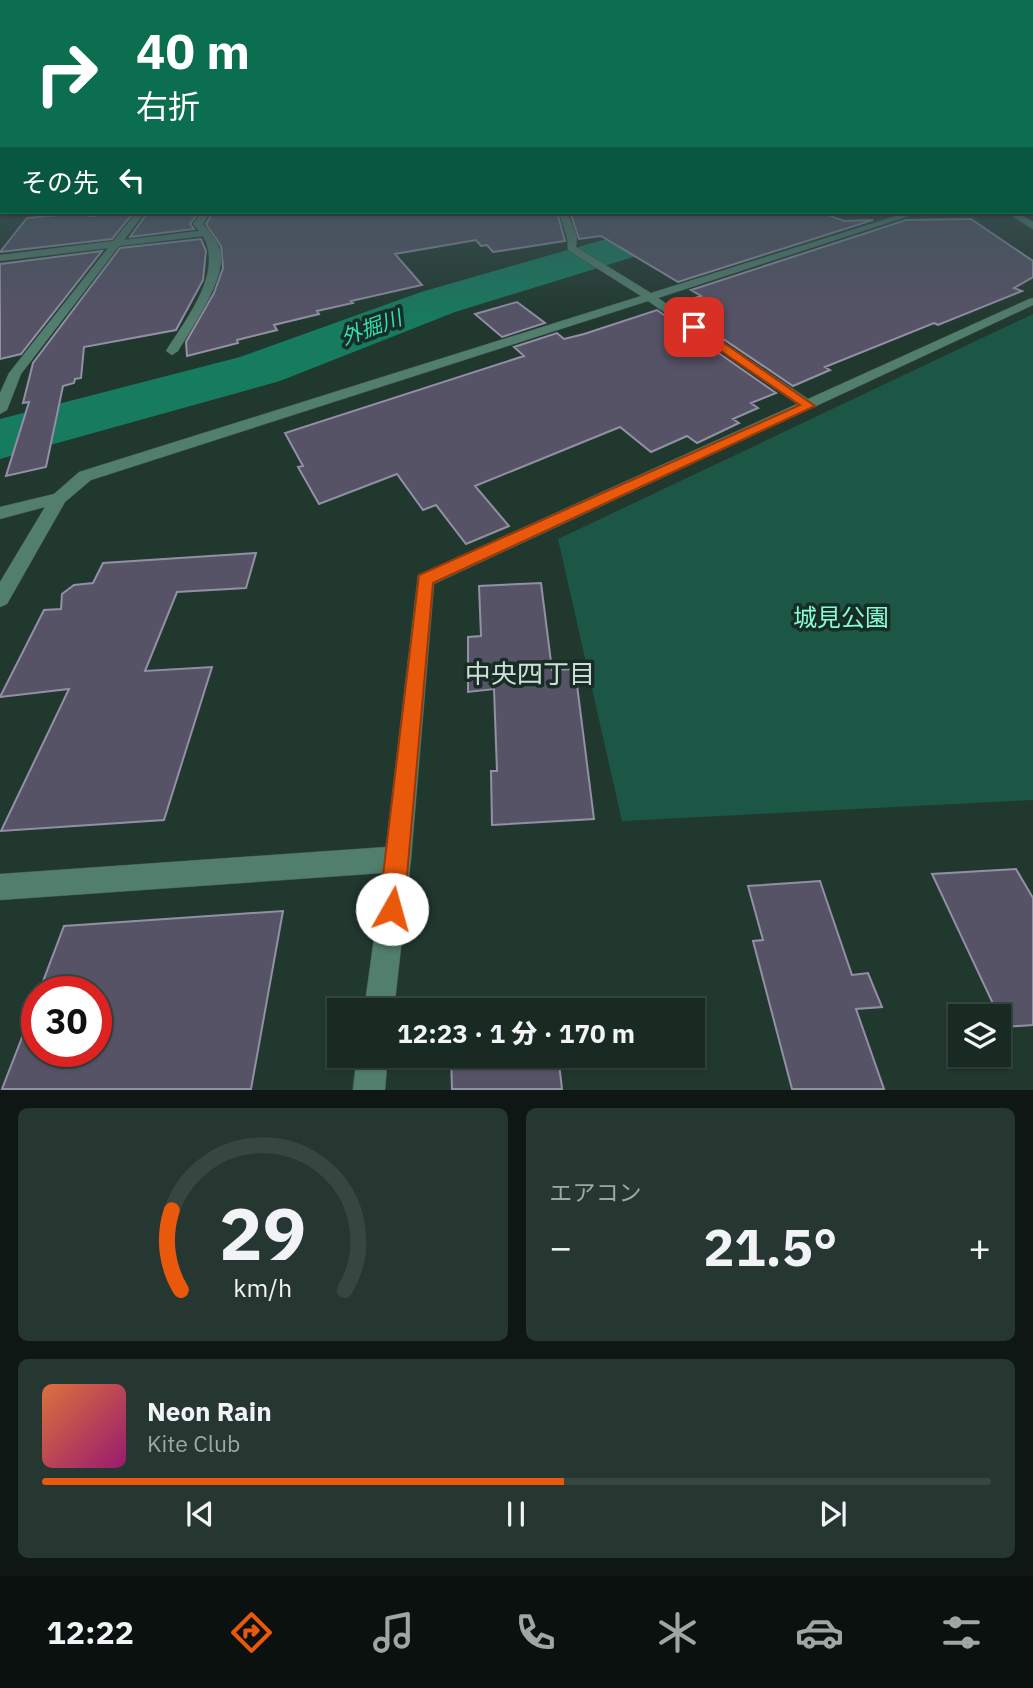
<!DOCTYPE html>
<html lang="ja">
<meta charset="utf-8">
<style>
:root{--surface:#192a23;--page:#263630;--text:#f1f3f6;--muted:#9fa7a6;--line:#374641;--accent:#ea580c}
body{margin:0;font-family:"IBM Plex Sans","Noto Sans JP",sans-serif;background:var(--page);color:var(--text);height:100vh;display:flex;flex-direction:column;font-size:26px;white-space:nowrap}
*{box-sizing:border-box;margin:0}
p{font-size:23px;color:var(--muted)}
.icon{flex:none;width:38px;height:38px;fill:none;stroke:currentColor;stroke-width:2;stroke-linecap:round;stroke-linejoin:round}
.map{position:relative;height:1090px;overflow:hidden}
.side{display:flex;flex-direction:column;gap:18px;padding:18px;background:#0e1713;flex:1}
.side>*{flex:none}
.top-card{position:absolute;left:0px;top:0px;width:1034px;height:214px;box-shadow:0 2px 5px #0004,0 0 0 2px var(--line);background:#0b6e4f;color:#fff;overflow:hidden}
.tools{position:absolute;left:948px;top:1004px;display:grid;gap:14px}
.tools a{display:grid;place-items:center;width:63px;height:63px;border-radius:0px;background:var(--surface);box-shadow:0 2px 5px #0004,0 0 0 2px var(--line);font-size:35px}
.speed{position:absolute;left:21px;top:976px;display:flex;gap:14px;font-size:35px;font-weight:700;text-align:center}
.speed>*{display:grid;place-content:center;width:91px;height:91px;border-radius:50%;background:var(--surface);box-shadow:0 2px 5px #0004,0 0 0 2px var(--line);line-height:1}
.speed .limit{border:10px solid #d22;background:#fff;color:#111}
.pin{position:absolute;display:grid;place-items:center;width:60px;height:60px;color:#fff;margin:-30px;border-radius:14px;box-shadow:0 4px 10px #0006}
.me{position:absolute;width:77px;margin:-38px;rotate:7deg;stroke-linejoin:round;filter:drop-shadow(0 0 5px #0008)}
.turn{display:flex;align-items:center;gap:24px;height:147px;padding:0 21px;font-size:32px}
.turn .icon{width:91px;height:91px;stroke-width:2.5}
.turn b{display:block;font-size:49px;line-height:60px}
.then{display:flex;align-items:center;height:66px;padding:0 21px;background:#0003;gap:14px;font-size:26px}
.big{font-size:52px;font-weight:800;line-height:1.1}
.side .tile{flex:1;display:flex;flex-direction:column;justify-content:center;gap:10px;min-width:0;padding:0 24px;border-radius:10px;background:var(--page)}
.side .dial{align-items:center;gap:0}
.dial svg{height:182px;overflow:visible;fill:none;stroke:var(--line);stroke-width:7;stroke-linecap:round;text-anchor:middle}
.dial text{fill:var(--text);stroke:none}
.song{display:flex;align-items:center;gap:21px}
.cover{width:84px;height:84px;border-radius:10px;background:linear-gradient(135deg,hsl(20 70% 55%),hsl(320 70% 35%))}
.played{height:7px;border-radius:4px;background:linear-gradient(90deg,var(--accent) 55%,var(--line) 55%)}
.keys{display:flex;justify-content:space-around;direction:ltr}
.heat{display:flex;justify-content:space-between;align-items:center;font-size:38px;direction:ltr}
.side .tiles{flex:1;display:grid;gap:18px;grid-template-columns:1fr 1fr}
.tile:last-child{grid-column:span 2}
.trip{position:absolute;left:327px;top:998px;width:378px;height:70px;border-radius:0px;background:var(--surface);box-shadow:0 2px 5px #0004,0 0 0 2px var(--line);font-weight:800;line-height:70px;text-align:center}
.tabs{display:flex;height:112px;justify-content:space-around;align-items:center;background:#0a110e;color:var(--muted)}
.tabs .icon{width:49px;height:49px}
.tabs .selected{color:var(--accent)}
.tabs b{font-size:32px;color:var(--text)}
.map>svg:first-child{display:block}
.green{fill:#1c5745}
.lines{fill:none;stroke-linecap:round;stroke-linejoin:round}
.river{fill:#177b5f;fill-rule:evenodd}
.building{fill:#575367;stroke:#938fa5;stroke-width:2}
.minor-casing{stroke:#41564d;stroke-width:1}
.minor{fill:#527e6e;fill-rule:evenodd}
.route{fill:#ea580c;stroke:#983908;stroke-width:2}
.labels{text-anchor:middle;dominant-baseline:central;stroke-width:7;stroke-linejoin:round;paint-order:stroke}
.far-water-label{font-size:21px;font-style:italic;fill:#34e0b1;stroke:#172d25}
.park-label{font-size:24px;fill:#87fbd3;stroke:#172d25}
.neighbourhood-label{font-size:26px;fill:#d1ded8;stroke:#172d25}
</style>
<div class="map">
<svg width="1033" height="1090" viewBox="0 0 1033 1090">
<rect width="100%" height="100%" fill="#21382f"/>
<path class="green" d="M 1033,314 L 1033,800 L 622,821 L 558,539 Z"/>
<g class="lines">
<path class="river" d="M 700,212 L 759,212 L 753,220 L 455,312 L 280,381 L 0,459 L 0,419 L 240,357 L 421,292 Z"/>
</g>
<path class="building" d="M 92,212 L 90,216 L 134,212 L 112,239 L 0,252 L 27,218 Z
M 148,212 L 199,212 L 190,224 L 194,229 L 130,237 Z
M 213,212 L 557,212 L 565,241 L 493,252 L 487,245 L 481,246 L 476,240 L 395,254 L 422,285 L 351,301 L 353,303 L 317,311 L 319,314 L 274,325 L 277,330 L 237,340 L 238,343 L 187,356 L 186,342 L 214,293 L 223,268 L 221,246 L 206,224 Z
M 570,212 L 820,212 L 844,221 L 873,220 L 678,282 L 601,236 L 579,239 Z
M 971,219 L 1033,261 L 1033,277 L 1014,288 L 1022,291 L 938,325 L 934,323 L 825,367 L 830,370 L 793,386 L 673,305 L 701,296 L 691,290 L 906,220 Z
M 201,239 L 206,251 L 203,280 L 176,330 L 84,347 L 81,378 L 75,379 L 74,383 L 63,386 L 46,467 L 6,476 L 29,402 L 23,403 L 33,363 L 120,248 Z
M 102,251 L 21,354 L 0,359 L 0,264 Z
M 517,302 L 545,323 L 502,337 L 475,314 Z
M 657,310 L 776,393 L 751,403 L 758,408 L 733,419 L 739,423 L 697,443 L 687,436 L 651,452 L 620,427 L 475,486 L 509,526 L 466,544 L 436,505 L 423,510 L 397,474 L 319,504 L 298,467 L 303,466 L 285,433 L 524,356 L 514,347 L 557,333 L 564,339 L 584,334 Z
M 256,553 L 246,588 L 177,592 L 145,671 L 212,667 L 164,820 L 1,831 L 69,689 L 0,697 L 44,610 L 61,609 L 62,594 L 74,585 L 93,583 L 103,563 Z
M 541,583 L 552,670 L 575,669 L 594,819 L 492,825 L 491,771 L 497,771 L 494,689 L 468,692 L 468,637 L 481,636 L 479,586 Z
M 1016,869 L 1033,898 L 1033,1025 L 1004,1027 L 932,874 Z
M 820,881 L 852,975 L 868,973 L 882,1007 L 856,1009 L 884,1089 L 792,1089 L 753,941 L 763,940 L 748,886 Z
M 283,911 L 251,1089 L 2,1089 L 37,999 L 37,1052 L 96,1052 L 96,992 L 39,992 L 64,926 Z
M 451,1055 L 558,1055 L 562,1089 L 452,1089 Z"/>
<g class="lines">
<defs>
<path id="minor" d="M 1032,176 L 1033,176 L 1033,180 L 1032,180 Z
M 0,202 L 2,202 L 2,208 L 0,208 Z
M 137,212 L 145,212 L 124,240 L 199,231 L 193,224 L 202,212 L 210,212 L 203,224 C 210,232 220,243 221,256 C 223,283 192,328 178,351 L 172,355 L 166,351 C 185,320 224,273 203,236 L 119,246 L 21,374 L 7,410 L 0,414 L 0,393 L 9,373 L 108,248 L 0,261 L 0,255 L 113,241 Z
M 559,212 L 567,212 L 577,237 L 576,247 L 651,293 L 909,212 L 921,212 L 658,298 L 808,399 L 1029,299 L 1033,298 L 1033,305 L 434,584 L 411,859 L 394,1010 L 364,1010 L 383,873 L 0,900 L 0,874 L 386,847 L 418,575 L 797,404 L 648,301 L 91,480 L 65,502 L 7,604 L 0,607 L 0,582 L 45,507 L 0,519 L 0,507 L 54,494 L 79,472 L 641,296 L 568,250 L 567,237 Z
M 1006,212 L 1016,212 L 1033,222 L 1033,229 Z
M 357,1055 L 388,1055 L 385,1090 L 353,1090 Z"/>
</defs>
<use href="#minor" class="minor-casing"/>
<use href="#minor" class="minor"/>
</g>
<linearGradient id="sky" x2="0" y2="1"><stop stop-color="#121f1a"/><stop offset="0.53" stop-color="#3d5358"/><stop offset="1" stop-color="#3d5358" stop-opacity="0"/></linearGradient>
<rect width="1033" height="325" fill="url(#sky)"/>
<path class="route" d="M 690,325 L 698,325 L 815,406 L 433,583 L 404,909 L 400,918 L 392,921 L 383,918 L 379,909 L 419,575 L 800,405 L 690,330 Z"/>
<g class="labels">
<g class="far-water-label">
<text transform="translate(371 327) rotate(-20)">外掘川</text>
</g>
<g class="park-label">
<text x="841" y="617">城見公園</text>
</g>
<g class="neighbourhood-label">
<text x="530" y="673">中央四丁目</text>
</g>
</g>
</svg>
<div class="tools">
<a><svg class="icon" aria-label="layers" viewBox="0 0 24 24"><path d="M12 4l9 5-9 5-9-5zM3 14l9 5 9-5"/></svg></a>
</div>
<div class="speed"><div class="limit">30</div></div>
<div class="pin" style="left:694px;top:327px;background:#d93025"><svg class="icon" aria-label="arrive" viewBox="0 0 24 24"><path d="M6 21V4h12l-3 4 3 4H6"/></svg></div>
<svg class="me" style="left:392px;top:909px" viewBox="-20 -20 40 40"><circle r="19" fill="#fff"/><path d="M0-13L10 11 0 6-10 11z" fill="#ea580c"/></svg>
<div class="trip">12:23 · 1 分 · 170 m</div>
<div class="top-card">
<div class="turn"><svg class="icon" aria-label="right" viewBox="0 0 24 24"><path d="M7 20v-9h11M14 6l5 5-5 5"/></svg><div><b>40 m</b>右折</div></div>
<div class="then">その先<svg class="icon" aria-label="left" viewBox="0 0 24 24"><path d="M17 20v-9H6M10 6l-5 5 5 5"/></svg></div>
</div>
</div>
<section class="side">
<div class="tiles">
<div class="tile dial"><svg viewBox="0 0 100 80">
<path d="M14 69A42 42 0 1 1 86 69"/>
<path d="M14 69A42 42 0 0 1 10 34" stroke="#ea580c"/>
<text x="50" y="56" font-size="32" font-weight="700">29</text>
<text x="50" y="72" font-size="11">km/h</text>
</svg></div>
<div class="tile"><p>エアコン</p>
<div class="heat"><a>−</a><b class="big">21.5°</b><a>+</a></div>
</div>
<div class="tile">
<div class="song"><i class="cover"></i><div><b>Neon Rain</b><p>Kite Club</p></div></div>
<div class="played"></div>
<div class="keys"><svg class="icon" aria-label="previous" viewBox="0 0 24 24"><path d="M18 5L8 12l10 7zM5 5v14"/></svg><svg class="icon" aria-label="pause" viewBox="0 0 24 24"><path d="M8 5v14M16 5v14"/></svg><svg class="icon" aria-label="next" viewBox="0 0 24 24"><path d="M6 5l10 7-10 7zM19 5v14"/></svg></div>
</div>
</div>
</section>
<nav class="tabs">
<b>12:22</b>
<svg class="icon selected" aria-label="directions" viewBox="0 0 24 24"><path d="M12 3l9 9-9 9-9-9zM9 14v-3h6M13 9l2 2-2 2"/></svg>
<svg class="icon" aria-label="music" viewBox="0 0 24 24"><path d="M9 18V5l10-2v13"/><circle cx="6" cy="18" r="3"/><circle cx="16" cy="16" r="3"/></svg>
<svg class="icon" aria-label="phone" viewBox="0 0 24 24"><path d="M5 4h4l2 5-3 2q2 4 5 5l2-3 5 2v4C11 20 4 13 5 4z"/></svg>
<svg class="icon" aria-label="climate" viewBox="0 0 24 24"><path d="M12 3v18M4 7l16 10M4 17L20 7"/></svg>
<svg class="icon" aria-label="car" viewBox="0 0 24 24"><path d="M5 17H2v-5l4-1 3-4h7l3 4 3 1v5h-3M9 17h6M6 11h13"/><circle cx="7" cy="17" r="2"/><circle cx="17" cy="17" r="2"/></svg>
<svg class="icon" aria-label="filters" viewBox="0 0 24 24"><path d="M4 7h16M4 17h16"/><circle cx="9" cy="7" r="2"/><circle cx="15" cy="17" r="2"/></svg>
</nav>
